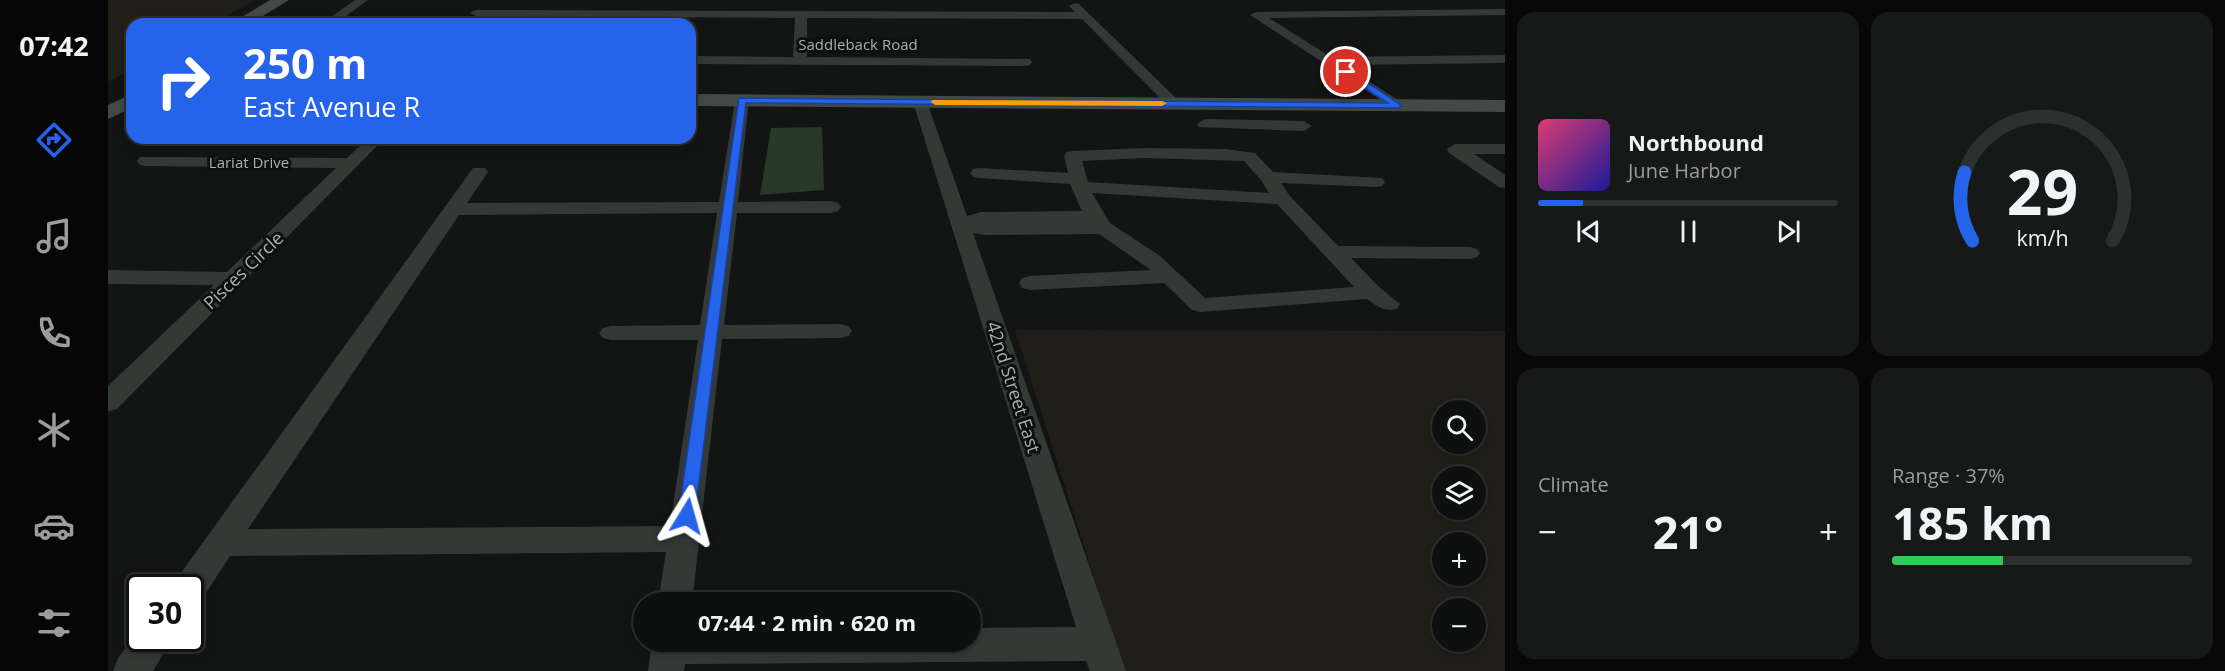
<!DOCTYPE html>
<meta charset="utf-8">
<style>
:root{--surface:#0e0f0f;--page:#171818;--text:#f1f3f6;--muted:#9b9c9e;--line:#2e2f2f;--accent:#2563eb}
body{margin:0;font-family:"Open Sans",sans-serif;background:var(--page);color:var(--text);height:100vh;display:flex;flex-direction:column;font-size:22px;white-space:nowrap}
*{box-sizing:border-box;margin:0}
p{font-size:20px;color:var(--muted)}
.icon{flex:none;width:33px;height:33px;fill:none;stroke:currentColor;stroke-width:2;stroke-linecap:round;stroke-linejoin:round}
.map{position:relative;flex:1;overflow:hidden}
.details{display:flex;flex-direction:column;gap:12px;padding:12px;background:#080808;width:720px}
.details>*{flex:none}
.banner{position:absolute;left:18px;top:18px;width:570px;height:126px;border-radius:18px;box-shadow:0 3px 9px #0003,0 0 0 2px var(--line);background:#2563eb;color:#fff;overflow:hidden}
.fabs{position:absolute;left:1324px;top:400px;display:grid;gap:12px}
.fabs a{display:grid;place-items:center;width:54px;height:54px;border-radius:50%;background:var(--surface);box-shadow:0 3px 9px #0003,0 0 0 2px var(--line);font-size:30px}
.speed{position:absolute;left:18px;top:574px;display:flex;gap:12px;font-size:30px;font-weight:700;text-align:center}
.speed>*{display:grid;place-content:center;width:78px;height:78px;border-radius:50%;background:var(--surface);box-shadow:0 3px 9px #0003,0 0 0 2px var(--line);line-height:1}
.speed .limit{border:3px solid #111;border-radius:9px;background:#fff;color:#111}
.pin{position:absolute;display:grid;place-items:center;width:51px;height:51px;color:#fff;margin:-26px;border:3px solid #fff;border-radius:50%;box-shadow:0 2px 6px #0007}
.me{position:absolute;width:66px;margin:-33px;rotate:8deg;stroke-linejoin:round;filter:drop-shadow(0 0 4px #0008)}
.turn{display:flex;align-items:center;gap:21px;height:126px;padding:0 18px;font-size:27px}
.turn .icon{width:78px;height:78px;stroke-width:2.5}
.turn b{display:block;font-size:42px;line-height:51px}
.big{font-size:45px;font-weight:700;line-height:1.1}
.details .tile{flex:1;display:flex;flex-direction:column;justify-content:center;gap:9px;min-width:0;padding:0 21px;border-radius:18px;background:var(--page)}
.details .dial{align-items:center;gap:0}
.dial svg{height:156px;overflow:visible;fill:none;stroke:var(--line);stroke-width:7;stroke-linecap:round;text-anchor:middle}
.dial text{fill:var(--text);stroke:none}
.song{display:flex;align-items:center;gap:18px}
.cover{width:72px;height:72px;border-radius:9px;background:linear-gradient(135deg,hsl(340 70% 55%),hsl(240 70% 35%))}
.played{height:6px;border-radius:3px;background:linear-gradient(90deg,var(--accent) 15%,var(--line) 15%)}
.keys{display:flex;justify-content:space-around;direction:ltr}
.heat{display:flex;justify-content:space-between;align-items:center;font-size:33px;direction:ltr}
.charge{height:9px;border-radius:4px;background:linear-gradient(90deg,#34c759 37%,var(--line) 0)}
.details .tiles{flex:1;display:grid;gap:12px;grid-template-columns:repeat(2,1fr)}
.trip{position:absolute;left:525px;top:592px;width:348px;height:60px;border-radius:30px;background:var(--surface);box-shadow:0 3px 9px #0003,0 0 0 2px var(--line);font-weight:700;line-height:60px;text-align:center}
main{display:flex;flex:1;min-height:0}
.tabs{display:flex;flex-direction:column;width:108px;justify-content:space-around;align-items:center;background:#060606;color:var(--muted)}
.tabs .icon{width:42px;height:42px}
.tabs .on{color:var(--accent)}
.tabs b{font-size:27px;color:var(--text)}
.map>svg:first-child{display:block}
.green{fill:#1f1e19;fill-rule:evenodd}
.water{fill:#28392a}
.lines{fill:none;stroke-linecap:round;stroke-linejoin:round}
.street{fill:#333a36;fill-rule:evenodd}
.secondary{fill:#414a45;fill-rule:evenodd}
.route{fill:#2563eb;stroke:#184099;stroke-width:1.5}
.slow{fill:#f59e0b}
.labels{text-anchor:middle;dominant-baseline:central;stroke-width:6;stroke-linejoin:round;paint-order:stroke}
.far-street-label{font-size:15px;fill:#a3b6aa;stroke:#0e0f0f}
.street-label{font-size:18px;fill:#a3b6aa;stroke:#0e0f0f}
</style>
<main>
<nav class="tabs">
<b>07:42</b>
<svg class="icon on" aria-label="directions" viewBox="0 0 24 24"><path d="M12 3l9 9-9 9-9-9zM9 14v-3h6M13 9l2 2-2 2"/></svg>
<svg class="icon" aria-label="music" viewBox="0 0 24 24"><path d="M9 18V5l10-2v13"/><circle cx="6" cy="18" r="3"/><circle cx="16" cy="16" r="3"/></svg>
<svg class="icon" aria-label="phone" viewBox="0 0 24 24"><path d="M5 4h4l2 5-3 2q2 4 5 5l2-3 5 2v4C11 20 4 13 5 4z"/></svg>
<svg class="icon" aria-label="climate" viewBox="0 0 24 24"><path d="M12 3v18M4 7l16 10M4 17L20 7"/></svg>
<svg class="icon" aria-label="car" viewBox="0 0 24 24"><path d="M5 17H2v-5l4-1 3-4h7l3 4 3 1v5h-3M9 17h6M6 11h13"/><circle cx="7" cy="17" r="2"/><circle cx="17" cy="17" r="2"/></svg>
<svg class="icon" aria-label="filters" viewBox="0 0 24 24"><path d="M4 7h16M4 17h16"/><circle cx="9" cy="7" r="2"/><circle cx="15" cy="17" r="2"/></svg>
</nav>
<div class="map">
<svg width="1397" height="671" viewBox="0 0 1397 671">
<rect width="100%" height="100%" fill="#131414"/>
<path class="green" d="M 0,0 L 147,0 L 104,24 L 24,24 L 24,69 L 0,82 Z
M 907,330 L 1397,331 L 1397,671 L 1016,671 ZM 1335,411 L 1368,411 L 1368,444 L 1335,444 ZM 1335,477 L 1368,477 L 1368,510 L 1335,510 ZM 1335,543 L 1368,543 L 1368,576 L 1335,576 ZM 1335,609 L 1368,609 L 1368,642 L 1335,642 Z"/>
<path class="water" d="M 714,127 L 716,190 L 652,195 L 663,128 Z"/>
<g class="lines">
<path class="street" d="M 247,0 L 260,0 L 227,24 L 213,24 Z
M 967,3 L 971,4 L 1070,100 L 1073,103 L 1070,106 L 1060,106 L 974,19 L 699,18 L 699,57 L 922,59 L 924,62 L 922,65 L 917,66 L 582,64 L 582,56 L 685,57 L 687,18 L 368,16 L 362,13 L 368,10 L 967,12 L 961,6 Z
M 1397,9 L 1397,15 L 1161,18 L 1223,57 L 1397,55 L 1397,63 L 1235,65 L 1295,103 L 1298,106 L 1290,111 L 1142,15 L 1148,12 Z
M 634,96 L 641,100 L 630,202 L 723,201 L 730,203 L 733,207 L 730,211 L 723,213 L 629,213 L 616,325 L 732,324 L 740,326 L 744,331 L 740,336 L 732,338 L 614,339 L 584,603 L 550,603 L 558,552 L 122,556 L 94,599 L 82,603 L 82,588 L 65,588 L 70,577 L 365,168 L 377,168 L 380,172 L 359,203 L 611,202 L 627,100 ZM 609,213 L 592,325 L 503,326 L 495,328 L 491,333 L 495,338 L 503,340 L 590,340 L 562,526 L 140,529 L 351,215 Z
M 812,98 L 819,102 L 859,216 L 873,212 L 974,211 L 962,184 L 871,178 L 865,177 L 862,173 L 865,169 L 871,168 L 960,173 L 956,156 L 959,152 L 965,151 L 1037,148 L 1117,149 L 1147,153 L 1165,172 L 1274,178 L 1277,182 L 1274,186 L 1268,187 L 1173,183 L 1181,195 L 1230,246 L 1362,247 L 1369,249 L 1372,253 L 1369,257 L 1362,259 L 1243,258 L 1271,287 L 1292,304 L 1289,309 C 1276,312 1269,306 1259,299 L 1092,312 L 1084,310 L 1056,283 L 922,290 L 914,288 L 911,283 L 914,278 L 922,276 L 1043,270 L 991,234 L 877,235 L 865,233 L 1018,671 L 982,671 L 978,661 L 577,664 L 576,671 L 540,671 L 544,642 L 862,642 L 862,628 L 968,627 L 805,102 ZM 1037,158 L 1136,161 L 1153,180 L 1161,193 L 980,182 L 974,161 ZM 984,193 L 1169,204 L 1246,287 L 1097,298 L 1052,256 L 1002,223 Z
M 1097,119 L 1196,121 L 1204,126 L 1196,131 L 1091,127 L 1089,124 Z
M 260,138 L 277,138 L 9,409 L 0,411 L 0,386 L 106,285 L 0,284 L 0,270 L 119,272 L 228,168 L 38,166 L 32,165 L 29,161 L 32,157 L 239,158 Z
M 1347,144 L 1397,144 L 1397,154 L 1366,154 L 1397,175 L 1397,188 L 1391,187 L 1341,153 L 1339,149 Z
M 32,630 L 32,639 L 64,639 L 45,671 L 5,671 L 10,658 Z"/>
<path class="secondary" d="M 162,0 L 181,0 L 142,24 L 122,24 Z
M 24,94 L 24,108 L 0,119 L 0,105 Z
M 582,94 L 1397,100 L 1397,112 L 582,106 Z"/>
</g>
<path class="route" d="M 1235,70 L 1241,70 L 1294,106 L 1290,108 L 638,103 L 587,516 L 585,521 L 579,523 L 572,521 L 570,516 L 631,98 L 1280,103 L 1235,74 Z"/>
<path class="slow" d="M 824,100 L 1054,101 L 1059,103 L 1054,106 L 827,105 L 823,102 Z"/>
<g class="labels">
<g class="far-street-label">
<text x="750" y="44">Saddleback Road</text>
<text x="141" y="162">Lariat Drive</text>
</g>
<g class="street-label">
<text transform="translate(135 270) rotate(-44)">Pisces Circle</text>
<text transform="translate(906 387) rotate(72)">42nd Street East</text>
</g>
</g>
</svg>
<div class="fabs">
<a><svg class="icon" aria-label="search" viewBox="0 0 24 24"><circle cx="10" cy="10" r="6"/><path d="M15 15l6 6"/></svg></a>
<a><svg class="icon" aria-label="layers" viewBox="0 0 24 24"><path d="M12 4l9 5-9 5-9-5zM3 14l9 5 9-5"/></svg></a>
<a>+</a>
<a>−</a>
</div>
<div class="speed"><div class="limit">30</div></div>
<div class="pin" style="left:1238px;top:72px;background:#d93025"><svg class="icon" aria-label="arrive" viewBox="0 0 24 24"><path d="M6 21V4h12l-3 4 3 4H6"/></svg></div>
<svg class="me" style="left:579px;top:516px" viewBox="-20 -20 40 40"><path d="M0-17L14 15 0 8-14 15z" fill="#2563eb" stroke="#fff" stroke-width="4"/></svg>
<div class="trip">07:44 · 2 min · 620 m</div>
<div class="banner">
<div class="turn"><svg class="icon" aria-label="right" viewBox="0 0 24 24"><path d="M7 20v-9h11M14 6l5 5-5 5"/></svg><div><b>250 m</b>East Avenue R</div></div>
</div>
</div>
<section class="details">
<div class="tiles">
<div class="tile">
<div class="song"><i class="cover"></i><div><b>Northbound</b><p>June Harbor</p></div></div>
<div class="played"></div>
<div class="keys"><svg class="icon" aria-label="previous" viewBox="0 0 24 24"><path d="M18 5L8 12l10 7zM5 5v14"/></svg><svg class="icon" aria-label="pause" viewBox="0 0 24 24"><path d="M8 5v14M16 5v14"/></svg><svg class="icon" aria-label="next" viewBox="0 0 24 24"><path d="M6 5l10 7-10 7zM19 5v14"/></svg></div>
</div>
<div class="tile dial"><svg viewBox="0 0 100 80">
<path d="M14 69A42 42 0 1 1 86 69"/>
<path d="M14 69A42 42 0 0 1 10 34" stroke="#2563eb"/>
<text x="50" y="56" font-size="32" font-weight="700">29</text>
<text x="50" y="72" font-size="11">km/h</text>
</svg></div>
<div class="tile"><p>Climate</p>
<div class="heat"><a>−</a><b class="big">21°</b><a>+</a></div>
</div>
<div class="tile"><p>Range · 37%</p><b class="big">185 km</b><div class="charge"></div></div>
</div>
</section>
</main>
